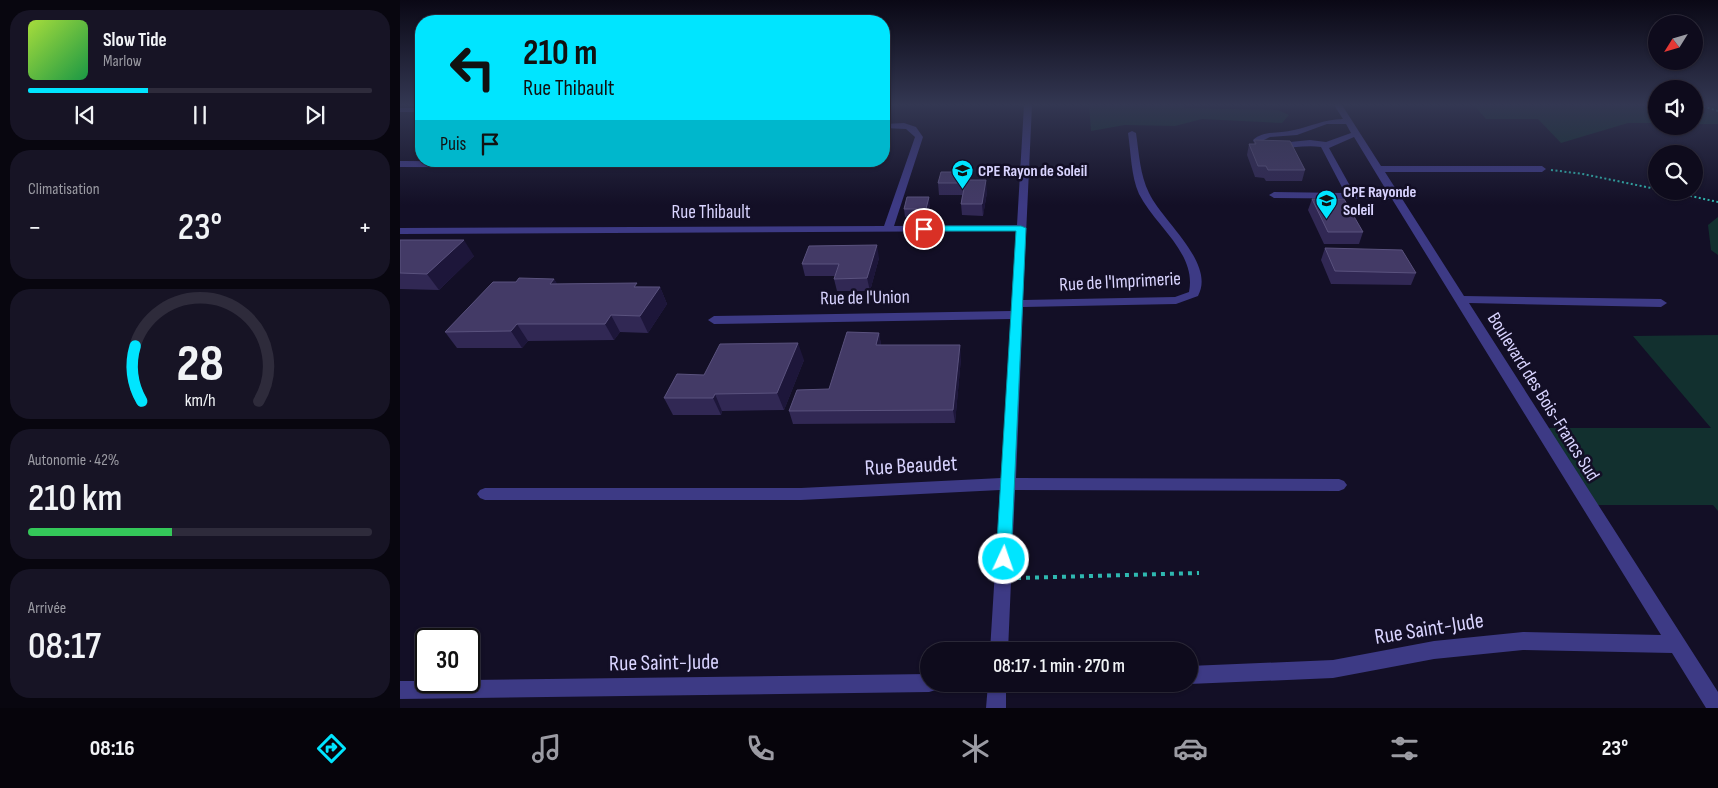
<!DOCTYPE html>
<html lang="fr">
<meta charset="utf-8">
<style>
:root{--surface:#0e0b1c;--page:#171425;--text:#f1f3f6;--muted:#9b9ba3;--line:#2e2b3b;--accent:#00e5ff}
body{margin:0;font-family:"Sofia Sans Condensed",sans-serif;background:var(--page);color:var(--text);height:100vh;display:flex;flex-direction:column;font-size:19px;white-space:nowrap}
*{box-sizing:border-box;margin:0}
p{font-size:16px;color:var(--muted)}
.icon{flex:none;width:28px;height:28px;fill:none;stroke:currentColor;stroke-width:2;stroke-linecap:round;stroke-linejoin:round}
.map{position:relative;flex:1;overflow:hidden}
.drawer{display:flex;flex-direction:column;gap:10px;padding:10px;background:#08060f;width:400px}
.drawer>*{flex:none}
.guide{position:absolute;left:15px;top:15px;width:475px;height:152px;border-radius:20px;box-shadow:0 1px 4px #0004,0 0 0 1px var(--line);background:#00e5ff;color:#111;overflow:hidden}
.needle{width:32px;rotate:233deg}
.buttons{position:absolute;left:1248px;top:15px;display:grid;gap:10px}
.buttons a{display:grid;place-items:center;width:55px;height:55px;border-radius:50%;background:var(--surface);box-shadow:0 1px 4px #0004,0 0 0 1px var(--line);font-size:25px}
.speed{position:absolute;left:15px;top:628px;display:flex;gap:10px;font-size:25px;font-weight:700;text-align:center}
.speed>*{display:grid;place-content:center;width:65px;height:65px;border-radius:50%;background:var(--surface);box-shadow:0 1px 4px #0004,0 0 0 1px var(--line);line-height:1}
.speed .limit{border:2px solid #111;border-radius:8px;background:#fff;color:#111}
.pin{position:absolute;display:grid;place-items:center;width:42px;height:42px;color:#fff;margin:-21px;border:2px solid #fff;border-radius:50%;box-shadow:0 1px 5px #0007}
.me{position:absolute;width:55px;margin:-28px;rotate:3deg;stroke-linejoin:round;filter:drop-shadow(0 0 4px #0008)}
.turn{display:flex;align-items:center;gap:18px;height:105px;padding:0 25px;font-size:22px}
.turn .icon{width:65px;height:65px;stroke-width:2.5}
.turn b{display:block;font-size:35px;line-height:42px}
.then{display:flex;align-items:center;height:48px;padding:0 25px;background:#0003;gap:10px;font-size:19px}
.big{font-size:38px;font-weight:600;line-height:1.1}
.drawer .card{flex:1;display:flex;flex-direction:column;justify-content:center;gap:8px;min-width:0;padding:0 18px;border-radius:20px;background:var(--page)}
.drawer .dial{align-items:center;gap:0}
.dial svg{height:130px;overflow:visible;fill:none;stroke:var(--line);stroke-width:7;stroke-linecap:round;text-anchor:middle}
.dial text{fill:var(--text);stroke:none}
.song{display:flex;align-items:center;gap:15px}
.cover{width:60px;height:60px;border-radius:8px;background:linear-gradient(135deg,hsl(80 70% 55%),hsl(140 70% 35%))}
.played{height:5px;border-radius:2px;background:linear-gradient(90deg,var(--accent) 35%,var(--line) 35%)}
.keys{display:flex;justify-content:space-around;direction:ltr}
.heat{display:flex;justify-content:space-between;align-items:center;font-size:28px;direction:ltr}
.charge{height:8px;border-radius:4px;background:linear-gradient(90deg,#34c759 42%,var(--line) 0)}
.trip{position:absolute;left:520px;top:642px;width:278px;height:50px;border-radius:25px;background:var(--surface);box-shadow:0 1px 4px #0004,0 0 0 1px var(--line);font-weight:600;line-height:50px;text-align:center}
.menu{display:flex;height:80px;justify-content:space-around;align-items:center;background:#06040b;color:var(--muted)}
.menu .icon{width:35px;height:35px}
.menu .on{color:var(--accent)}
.menu b{font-size:22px;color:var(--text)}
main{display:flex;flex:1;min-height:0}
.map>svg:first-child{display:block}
.green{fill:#12302f}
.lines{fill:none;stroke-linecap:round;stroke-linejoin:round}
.path-far1{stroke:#2fb8b0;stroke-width:2;stroke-dasharray:2 2.5;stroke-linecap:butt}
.path{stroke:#2fb8b0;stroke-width:4;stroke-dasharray:4 5;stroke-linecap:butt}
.minor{fill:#3d3a85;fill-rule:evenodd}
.wall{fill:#312854}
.shaded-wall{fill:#1d163a}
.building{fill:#433a66;stroke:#5a527e}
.route{fill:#00e5ff;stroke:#0095a6}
.labels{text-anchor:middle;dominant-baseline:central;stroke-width:5;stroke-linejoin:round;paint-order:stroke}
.far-poi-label{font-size:16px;font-weight:bold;fill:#d9d4ff;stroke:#130f26;text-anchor:start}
.street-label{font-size:19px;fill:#d9d4ff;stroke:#130f26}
.near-street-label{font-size:22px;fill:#d9d4ff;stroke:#130f26}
</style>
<main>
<section class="drawer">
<div class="card">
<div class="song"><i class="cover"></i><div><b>Slow Tide</b><p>Marlow</p></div></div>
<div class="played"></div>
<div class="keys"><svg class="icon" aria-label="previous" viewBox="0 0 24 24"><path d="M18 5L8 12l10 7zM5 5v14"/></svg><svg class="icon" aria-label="pause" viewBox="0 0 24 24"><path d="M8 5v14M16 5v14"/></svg><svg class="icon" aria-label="next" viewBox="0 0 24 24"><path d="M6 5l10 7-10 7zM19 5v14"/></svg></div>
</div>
<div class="card"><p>Climatisation</p>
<div class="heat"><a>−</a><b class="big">23°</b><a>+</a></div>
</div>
<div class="card dial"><svg viewBox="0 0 100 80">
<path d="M14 69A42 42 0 1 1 86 69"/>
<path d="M14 69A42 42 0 0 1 10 35" stroke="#00e5ff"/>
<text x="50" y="56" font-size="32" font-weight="700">28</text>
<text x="50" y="72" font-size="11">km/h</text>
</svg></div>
<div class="card"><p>Autonomie · 42%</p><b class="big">210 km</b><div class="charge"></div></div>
<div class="card"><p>Arrivée</p><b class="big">08:17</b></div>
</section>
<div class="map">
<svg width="1318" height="708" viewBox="0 0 1318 708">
<rect width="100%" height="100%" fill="#130f26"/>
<path class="green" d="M 782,105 L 785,108 L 878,110 L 889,115 L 882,123 L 802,119 L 775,126 L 725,125 L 691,131 L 689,105 Z
M 1074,105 L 1231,105 L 1256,109 L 1256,123 L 1228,123 L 1161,143 L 1138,119 L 1086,119 Z
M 1306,105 L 1318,105 L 1318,124 L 1294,124 L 1294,112 L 1305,113 Z
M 1318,217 L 1318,255 L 1311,250 L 1308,225 Z
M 1318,335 L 1318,511 L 1313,505 L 1193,505 L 1145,428 L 1311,428 L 1233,336 Z"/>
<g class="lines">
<path class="path-far1" d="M 1299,105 L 1318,111
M 1151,170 L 1183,174 L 1256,189
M 1268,191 L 1318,202"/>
<path class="path" d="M 617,578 L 799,573"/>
<path class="minor" d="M 624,105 L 632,105 L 623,300 L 775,297 L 789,292 C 797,253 755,226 739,194 C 731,176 731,153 728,133 L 732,131 L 736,133 C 739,153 740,175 749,193 C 762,221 816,263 798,296 L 776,304 L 623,307 L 616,478 L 939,479 L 944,481 L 947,485 L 944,489 L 939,491 L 615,490 L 608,651 L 590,651 L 600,490 L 401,500 L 85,500 L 80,498 L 77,494 L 80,490 L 85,488 L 401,488 L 601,478 L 611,319 L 314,324 L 308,320 L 314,316 L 611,311 L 616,231 L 0,234 L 0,228 L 484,226 L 515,137 L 506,129 L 484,128 L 484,124 L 504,123 L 516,127 L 523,137 L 494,226 L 617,225 Z
M 934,105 L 942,105 L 981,166 L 1142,166 L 1146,169 L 1142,172 L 985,172 L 1064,296 L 1261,299 L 1267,303 L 1261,307 L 1069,303 L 1318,692 L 1318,708 L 1306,708 L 1272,653 L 1123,650 L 1034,659 L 933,678 L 789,684 L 788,684 L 789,666 L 933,660 L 1034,641 L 1123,632 L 1261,635 L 992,199 L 874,198 L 869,195 L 874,192 L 945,193 L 921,147 C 899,144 876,153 855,145 L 853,140 C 864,130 879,134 894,130 C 912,126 922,120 943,119 ZM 927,124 L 946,124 L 951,133 L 926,142 L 910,140 L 869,144 L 862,141 L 870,137 L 897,135 ZM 954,137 L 988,193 L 954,193 L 929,148 Z
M 0,108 L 21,108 L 21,112 L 0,112 Z
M 0,161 L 248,162 L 252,165 L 248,168 L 0,167 Z
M 529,674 L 529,684 L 538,684 L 536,690 L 529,692 L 0,699 L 0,681 L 69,681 L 69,680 Z
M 588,684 L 606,684 L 606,708 L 586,708 Z"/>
</g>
<path class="wall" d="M 854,140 L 905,170 L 902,181 L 866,181 L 864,178 L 855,177 L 847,155 L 849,144 L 854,144 Z
M 562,172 L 563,180 L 587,192 L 583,216 L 562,215 L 561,204 L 562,195 L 539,195 L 538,183 Z
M 912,199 L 963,232 L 959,244 L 924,244 L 908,210 Z
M 530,205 L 527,217 L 505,217 L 504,209 Z
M 0,240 L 74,256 L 39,290 L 0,289 Z
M 925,248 L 1016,273 L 1011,285 L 931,284 L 921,260 Z
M 479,258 L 470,291 L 437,291 L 434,279 L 435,276 L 405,276 L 402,264 Z
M 154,279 L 157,284 L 260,287 L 267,304 L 248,333 L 220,332 L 214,340 L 128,341 L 122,348 L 57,348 L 45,332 Z
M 479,333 L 481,345 L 561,358 L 555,423 L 393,424 L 389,411 L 429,389 Z
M 404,360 L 384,410 L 322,411 L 321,415 L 273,415 L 264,398 L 304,375 Z"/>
<path class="shaded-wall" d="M 586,180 L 587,192 L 583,216 L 582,204 Z
M 529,197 L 530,205 L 527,217 L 526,209 Z
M 64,240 L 74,256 L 39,290 L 27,274 Z
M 477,245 L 479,258 L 470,291 L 467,278 Z
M 154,279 L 164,295 L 150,284 Z
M 260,287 L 267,304 L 248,333 L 240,316 Z
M 211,315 L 220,332 L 214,340 L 205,324 Z
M 117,324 L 128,341 L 122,348 L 111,331 Z
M 479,333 L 481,345 L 476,345 Z
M 398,343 L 404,360 L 384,410 L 377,393 Z
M 560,345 L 561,358 L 555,423 L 553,410 Z
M 315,394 L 322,411 L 321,415 L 313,398 Z"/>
<path class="building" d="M 854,140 L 890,141 L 905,170 L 868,170 L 866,166 L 858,166 L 849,144 L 856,144 Z
M 541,172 L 562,172 L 561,180 L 586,180 L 582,204 L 561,204 L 565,183 L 538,183 Z
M 507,197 L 529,197 L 526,209 L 504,209 Z
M 912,199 L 944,199 L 963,232 L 928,232 Z
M 0,240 L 64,240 L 27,274 L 0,273 Z
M 477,245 L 467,278 L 434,279 L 439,264 L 402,264 L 409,246 Z
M 925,248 L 1002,250 L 1016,273 L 935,271 Z
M 119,278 L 154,279 L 150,284 L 237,283 L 234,287 L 260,287 L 240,316 L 211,315 L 205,324 L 117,324 L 111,331 L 45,332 L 93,282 L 116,282 Z
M 447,332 L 479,333 L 476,345 L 560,345 L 553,410 L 389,411 L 397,390 L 429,389 Z
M 398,343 L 377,393 L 315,394 L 313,398 L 264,398 L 277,374 L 304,375 L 320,344 Z"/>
<linearGradient id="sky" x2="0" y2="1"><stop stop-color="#0a0815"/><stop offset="0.51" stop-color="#333752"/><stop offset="1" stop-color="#333752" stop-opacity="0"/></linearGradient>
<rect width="1318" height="205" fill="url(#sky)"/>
<path class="route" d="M 524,226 L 621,226 L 626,228 L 611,559 L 609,564 L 604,566 L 598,564 L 596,559 L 616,231 L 521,231 L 519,229 Z"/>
<defs>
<symbol id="school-pin" viewBox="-11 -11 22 30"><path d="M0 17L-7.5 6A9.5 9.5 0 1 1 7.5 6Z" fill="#00e5ff" stroke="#130f26"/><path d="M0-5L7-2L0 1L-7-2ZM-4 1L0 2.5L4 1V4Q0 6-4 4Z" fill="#111"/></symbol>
</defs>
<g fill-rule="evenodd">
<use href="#school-pin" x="550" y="158" width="25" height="34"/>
<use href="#school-pin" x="914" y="188" width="25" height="34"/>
</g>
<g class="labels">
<g class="far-poi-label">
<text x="578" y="171">CPE Rayon de Soleil</text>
<text x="943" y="192">CPE Rayonde<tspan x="943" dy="18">Soleil</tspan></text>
</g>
<g class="street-label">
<text x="311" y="212">Rue Thibault</text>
<text transform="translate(720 282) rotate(-3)">Rue de l'Imprimerie</text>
<text transform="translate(465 298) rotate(-1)">Rue de l'Union</text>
<text transform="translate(1143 397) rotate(58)">Boulevard des Bois-Francs Sud</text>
</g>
<g class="near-street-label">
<text transform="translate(511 466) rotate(-3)">Rue Beaudet</text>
<text transform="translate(1029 629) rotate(-9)">Rue Saint-Jude</text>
<text transform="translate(264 663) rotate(-1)">Rue Saint-Jude</text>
</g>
</g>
</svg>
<div class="buttons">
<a><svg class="needle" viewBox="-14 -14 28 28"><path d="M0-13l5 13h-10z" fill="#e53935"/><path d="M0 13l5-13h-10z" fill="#9b9ba3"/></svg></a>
<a><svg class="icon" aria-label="sound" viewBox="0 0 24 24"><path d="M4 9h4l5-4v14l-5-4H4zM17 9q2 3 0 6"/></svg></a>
<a><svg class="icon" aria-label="search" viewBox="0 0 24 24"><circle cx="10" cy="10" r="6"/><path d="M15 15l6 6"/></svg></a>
</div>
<div class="speed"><div class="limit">30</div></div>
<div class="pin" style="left:524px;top:229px;background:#d93025"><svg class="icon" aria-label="arrive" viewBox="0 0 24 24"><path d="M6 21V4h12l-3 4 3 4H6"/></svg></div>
<svg class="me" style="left:604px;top:559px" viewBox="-20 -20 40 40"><circle r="17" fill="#00e5ff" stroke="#fff" stroke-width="3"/><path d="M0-11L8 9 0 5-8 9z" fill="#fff"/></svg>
<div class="trip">08:17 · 1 min · 270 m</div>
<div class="guide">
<div class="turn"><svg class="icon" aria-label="left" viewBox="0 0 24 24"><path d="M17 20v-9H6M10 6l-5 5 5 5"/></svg><div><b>210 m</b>Rue Thibault</div></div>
<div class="then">Puis<svg class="icon" aria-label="arrive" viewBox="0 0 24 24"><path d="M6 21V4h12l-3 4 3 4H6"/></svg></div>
</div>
</div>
</main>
<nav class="menu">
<b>08:16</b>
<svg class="icon on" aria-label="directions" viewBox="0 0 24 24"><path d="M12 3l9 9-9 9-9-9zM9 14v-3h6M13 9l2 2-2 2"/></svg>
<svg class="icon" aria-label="music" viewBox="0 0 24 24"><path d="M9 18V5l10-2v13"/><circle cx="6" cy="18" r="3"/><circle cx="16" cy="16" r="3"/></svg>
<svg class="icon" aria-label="phone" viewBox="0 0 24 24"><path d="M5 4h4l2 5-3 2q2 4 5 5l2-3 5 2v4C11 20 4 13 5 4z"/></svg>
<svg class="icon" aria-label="climate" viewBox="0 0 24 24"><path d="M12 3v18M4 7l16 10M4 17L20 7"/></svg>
<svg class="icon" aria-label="car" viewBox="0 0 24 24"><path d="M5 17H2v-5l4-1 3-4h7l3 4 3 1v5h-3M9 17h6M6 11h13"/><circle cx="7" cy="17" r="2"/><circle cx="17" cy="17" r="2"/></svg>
<svg class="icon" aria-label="filters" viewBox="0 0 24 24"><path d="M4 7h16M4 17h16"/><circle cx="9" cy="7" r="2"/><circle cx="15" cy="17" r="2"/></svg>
<b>23°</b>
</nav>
